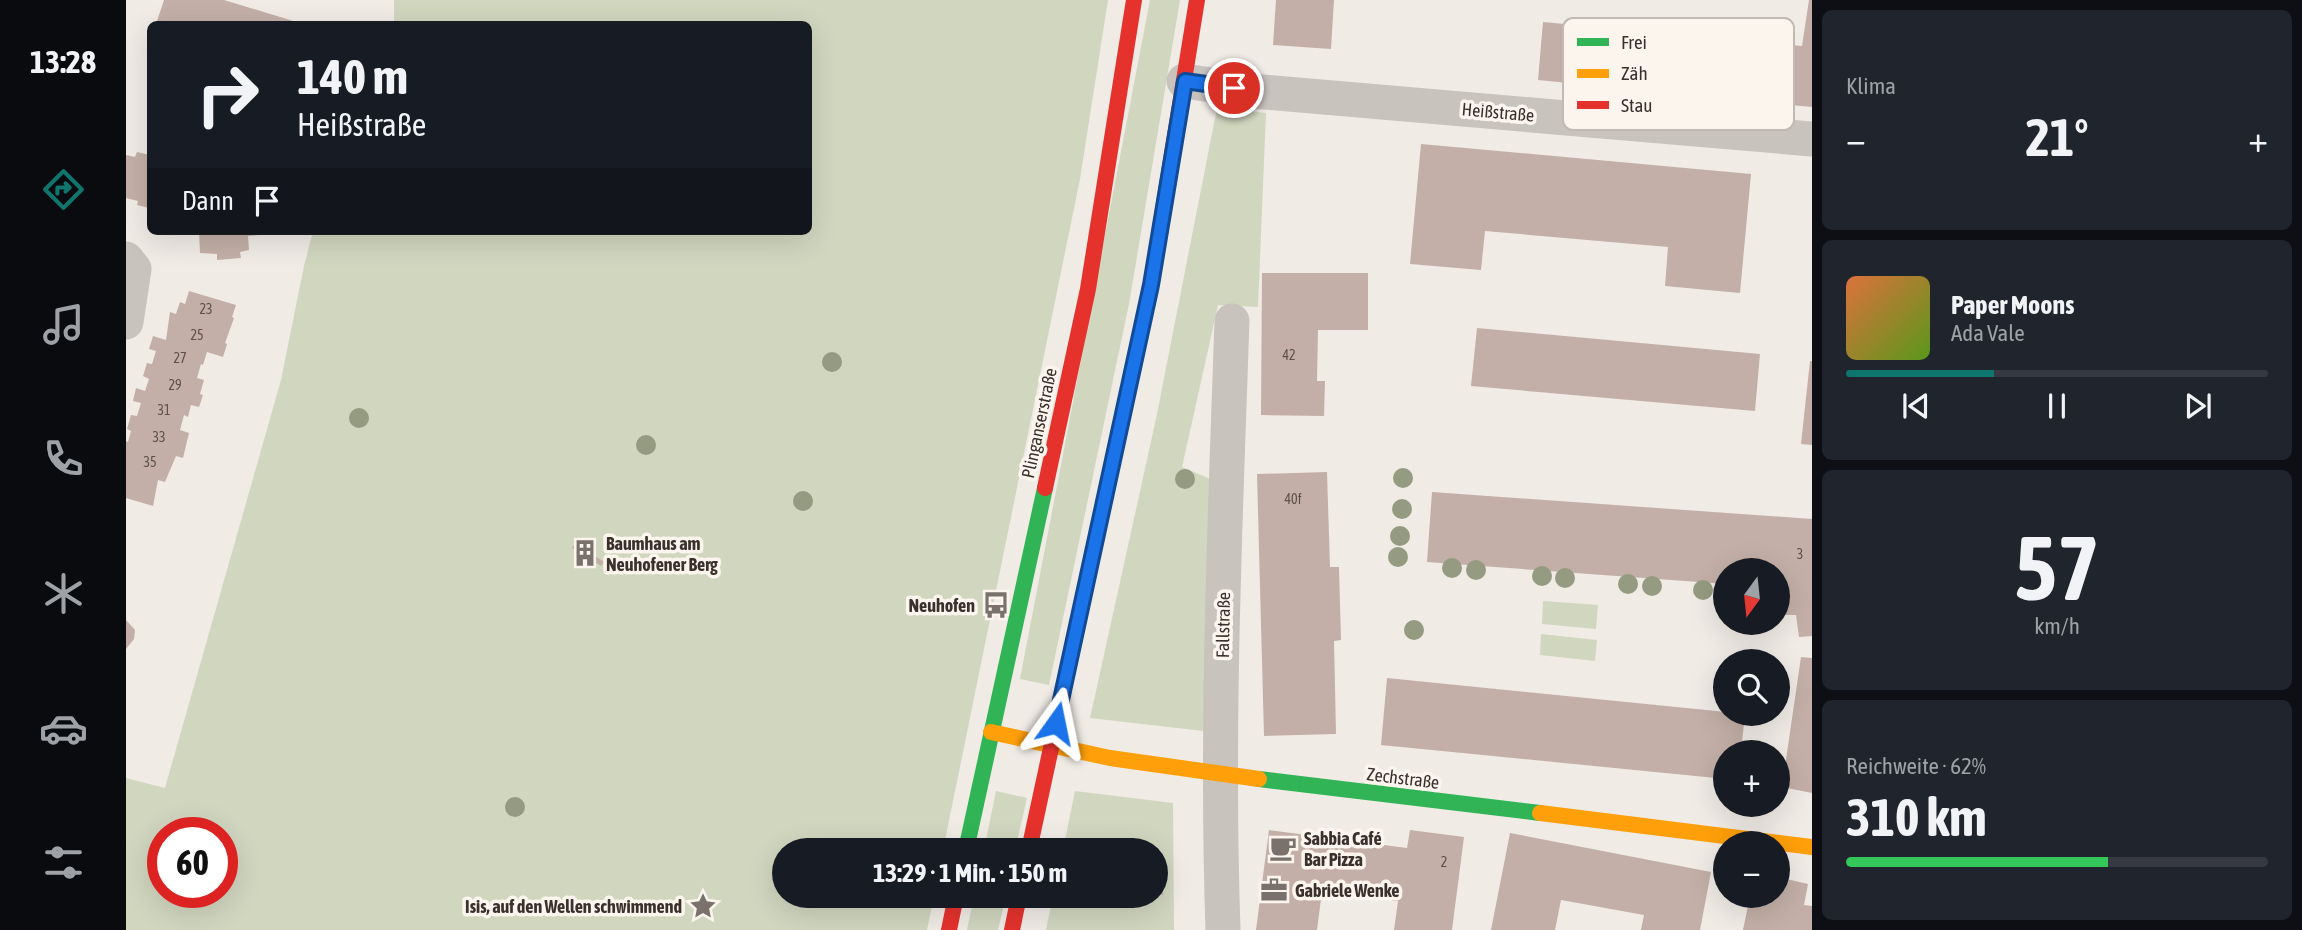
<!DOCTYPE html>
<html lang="de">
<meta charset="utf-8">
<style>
:root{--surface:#171b24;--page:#20242c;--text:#f1f3f6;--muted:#9ea1a6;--line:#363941;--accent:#0f766e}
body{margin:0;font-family:"Asap Condensed",sans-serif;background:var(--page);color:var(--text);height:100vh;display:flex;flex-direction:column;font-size:26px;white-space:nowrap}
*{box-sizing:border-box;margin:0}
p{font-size:23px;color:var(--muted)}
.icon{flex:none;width:38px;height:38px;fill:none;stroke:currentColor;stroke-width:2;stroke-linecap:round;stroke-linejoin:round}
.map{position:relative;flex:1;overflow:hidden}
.drawer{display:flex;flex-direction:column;gap:10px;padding:10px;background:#0d0f14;width:490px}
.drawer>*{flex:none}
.hud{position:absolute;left:21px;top:21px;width:665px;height:214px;border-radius:10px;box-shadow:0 7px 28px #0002;background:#171b24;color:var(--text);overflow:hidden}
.needle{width:46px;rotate:195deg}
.buttons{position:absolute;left:1587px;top:558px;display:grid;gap:14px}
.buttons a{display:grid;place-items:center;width:77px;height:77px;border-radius:50%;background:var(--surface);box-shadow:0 7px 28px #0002;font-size:35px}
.speed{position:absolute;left:21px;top:817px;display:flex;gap:14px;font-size:35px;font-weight:700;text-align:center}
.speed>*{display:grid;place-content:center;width:91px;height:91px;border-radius:50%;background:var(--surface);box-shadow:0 7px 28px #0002;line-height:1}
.speed .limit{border:10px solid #d22;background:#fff;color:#111}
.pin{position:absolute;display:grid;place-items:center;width:60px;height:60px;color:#fff;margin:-30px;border:4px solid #fff;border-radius:50%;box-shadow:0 2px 7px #0007}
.me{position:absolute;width:77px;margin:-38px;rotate:12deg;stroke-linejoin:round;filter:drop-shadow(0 0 5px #0008)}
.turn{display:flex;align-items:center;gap:24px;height:147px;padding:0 35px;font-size:32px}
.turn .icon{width:91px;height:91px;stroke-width:2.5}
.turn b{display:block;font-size:49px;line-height:60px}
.then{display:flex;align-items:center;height:66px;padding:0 35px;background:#0003;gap:14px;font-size:26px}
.big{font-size:52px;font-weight:700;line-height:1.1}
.drawer .widget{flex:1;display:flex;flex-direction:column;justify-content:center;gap:10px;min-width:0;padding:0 24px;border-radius:10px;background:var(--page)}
.drawer .dial{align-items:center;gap:0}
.dial b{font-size:91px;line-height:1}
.song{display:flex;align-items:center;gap:21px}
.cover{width:84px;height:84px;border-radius:10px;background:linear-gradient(135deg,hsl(20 70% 55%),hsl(90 70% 35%))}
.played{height:7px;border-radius:4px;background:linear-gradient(90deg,var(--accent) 35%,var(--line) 35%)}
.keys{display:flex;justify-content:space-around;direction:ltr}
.heat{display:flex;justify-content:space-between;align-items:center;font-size:38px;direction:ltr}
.charge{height:10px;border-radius:5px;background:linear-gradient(90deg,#34c759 62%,var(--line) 0)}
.trip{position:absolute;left:646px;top:838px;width:396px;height:70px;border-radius:35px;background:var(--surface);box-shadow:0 7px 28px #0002;font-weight:700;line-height:70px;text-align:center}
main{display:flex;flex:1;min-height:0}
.tabs{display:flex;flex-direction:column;width:126px;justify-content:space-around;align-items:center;background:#090b0e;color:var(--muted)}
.tabs .icon{width:49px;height:49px}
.tabs .on{color:var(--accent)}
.tabs b{font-size:32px;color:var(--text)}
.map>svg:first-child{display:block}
.green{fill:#d1d6bf;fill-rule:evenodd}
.building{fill:#c3afa7}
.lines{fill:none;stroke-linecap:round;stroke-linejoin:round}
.street{stroke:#c9c3be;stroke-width:35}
.fast{stroke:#30b455;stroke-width:16}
.slow{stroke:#ff9f0a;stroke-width:16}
.jam{stroke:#e5322d;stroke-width:16}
.tree{fill:#959b80}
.route-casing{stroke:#114b97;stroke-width:18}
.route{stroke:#1a73e8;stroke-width:12}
.labels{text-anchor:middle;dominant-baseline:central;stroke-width:7;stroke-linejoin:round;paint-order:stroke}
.number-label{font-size:14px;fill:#5d504a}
.street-label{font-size:18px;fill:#3b302b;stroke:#fbf5ee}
.poi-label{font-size:18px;font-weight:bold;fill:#3b302b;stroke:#fbf5ee;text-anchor:start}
.key{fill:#fbf5ee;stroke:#c1bab4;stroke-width:2}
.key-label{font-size:19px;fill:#3b302b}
</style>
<main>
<nav class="tabs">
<b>13:28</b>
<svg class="icon on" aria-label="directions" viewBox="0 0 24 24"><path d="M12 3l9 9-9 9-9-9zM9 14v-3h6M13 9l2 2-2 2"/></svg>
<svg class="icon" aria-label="music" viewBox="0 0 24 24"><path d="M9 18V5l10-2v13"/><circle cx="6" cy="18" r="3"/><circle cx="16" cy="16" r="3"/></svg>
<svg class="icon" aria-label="phone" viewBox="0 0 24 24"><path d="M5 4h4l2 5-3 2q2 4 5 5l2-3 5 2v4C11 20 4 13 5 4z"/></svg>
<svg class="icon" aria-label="climate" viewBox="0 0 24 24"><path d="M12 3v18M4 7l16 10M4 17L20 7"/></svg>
<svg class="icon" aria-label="car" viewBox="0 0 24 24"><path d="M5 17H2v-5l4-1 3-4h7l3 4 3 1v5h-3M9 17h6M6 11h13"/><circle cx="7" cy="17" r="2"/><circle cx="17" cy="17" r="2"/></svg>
<svg class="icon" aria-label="filters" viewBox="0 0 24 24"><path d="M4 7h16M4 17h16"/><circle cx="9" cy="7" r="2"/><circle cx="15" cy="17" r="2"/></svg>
</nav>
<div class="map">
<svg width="1686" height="930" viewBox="0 0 1686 930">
<rect width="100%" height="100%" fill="#f0ebe5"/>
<path class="green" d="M 268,0 L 982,0 L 954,179 L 817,850 L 658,850 L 658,896 L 808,896 L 801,930 L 0,930 L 0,778 L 39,788 L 155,380 L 178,266 L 187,231 L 682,231 L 682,24 L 268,24 ZM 37,833 L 96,833 L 96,892 L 37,892 Z
M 1024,0 L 1054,0 L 1003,304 L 923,685 L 894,679 Z
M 1091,108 L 1140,113 L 1132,307 L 1092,305 L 1056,467 L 1089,481 L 1086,732 L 964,718 L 1030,419 Z
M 1417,601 L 1472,605 L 1470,629 L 1416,624 Z
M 1415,634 L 1471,640 L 1469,661 L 1414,655 Z
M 870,791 L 901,798 L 889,850 L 858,850 Z
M 949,791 L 1047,803 L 1048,930 L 920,930 L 927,896 L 1029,896 L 1029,850 L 937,850 Z
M 848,896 L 880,896 L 872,930 L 841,930 Z"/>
<path class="building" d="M 38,0 L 98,0 L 177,24 L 30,24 Z
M 1150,0 L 1208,0 L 1205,49 L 1147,45 Z
M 1683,0 L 1686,0 L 1686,107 L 1412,80 L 1417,22 L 1676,46 Z
M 1295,144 L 1625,174 L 1614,293 L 1539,286 L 1542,247 L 1359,231 L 1355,270 L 1284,264 Z
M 11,152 L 24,155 L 23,208 L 11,205 L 12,201 L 0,198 L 0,155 L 9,157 Z
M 73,231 L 132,231 L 132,235 L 122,236 L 123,250 L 114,252 L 115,258 L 91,260 L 91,254 L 74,253 Z
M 1136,273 L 1242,273 L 1242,330 L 1192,330 L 1191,381 L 1199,381 L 1198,416 L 1135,415 Z
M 63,291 L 110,305 L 106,317 L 108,318 L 99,343 L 101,344 L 97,357 L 81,352 L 77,365 L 75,364 L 71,378 L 78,380 L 74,394 L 77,395 L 73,407 L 65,405 L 62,417 L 58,415 L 54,430 L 63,433 L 57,458 L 50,456 L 39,482 L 32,480 L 27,506 L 0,498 L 0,441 L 2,442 L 5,431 L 1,429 L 5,415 L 11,416 L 15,403 L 7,401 L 10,388 L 19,391 L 23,379 L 17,376 L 21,363 L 26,364 L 30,351 L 23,349 L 27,336 L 40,340 L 44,312 L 50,314 L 54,302 L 59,304 Z
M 1351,328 L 1634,354 L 1629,411 L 1345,386 Z
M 1684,361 L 1686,361 L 1686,445 L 1675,444 Z
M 1201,472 L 1204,567 L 1213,567 L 1215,640 L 1208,641 L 1210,734 L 1138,736 L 1131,474 Z
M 1306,492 L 1686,519 L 1686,636 L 1673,637 L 1670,615 L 1654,615 L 1657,589 L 1652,589 L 1652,570 L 1600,570 L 1600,584 L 1301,562 Z
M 460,539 L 468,545 L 463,552 L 478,562 L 475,566 L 463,558 L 456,567 L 449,562 L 455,554 L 446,548 L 450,542 L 455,546 Z
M 0,620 L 9,630 L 8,639 L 0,649 Z
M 1675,657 L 1686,658 L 1686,793 L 1656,787 Z
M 1261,678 L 1600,712 L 1600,714 L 1619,714 L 1615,752 L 1600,752 L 1600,779 L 1255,745 Z
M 1143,830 L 1281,848 L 1284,830 L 1338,837 L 1326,930 L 1268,930 L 1272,901 L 1196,891 L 1191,930 L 1130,930 Z
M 1384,833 L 1585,872 L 1574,930 L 1515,930 L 1518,915 L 1435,900 L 1429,930 L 1365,930 Z
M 1029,871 L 1036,871 L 1037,895 L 1029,895 Z
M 1652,877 L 1682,884 L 1678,905 L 1686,906 L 1686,930 L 1617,930 L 1624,896 L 1652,896 Z"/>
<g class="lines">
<path class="street" d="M 1058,81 L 1126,91 L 1686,139
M 0,259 L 8,269 L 0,322
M 1097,930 C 1090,727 1099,523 1106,321"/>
<path class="fast" d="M 1133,779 L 1414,813
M 840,850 L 919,488"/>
<path class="slow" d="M 963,572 L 1025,285 L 1035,222
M 865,732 L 984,758 L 1133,779
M 1414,813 L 1686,847"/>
<path class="jam" d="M 1035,222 L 1071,0
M 919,488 L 962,289 L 1008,0
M 903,850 L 963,572
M 823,930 L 830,896
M 886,930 L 893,896"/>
</g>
<g class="tree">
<circle cx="706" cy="362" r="10"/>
<circle cx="233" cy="418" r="10"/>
<circle cx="520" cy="445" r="10"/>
<circle cx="1277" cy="478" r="10"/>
<circle cx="1059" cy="479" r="10"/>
<circle cx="677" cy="501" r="10"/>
<circle cx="1276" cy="509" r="10"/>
<circle cx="1274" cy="536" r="10"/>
<circle cx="1272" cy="557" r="10"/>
<circle cx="1326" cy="568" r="10"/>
<circle cx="1350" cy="570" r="10"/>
<circle cx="1416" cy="576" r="10"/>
<circle cx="1439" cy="578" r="10"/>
<circle cx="1502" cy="584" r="10"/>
<circle cx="1526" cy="586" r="10"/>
<circle cx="1577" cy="590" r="10"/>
<circle cx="1288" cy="630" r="10"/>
<circle cx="389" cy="807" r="10"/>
</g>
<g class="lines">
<defs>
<path id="route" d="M 930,723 L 1025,285 L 1059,81 L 1108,88"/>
</defs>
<use href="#route" class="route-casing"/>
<use href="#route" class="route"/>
</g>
<defs>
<symbol id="building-bare" viewBox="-9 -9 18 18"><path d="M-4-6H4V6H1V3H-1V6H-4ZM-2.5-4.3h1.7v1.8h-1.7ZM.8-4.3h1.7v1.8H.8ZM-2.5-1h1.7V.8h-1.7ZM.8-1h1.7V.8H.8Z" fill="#7a716c" stroke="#fbf5ee" stroke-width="2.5" paint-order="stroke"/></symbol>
<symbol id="bus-bare" viewBox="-9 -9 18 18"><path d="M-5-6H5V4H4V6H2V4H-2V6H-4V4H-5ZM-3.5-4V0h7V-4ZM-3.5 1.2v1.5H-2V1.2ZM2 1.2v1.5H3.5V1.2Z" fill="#7a716c" stroke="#fbf5ee" stroke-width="2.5" paint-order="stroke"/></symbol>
<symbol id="cafe-bare" viewBox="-9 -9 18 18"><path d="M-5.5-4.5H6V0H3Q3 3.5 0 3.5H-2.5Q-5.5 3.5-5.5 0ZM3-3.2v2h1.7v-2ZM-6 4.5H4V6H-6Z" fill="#7a716c" stroke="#fbf5ee" stroke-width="2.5" paint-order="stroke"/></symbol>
<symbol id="office-bare" viewBox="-9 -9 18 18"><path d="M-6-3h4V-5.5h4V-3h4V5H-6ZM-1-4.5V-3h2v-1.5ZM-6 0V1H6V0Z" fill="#7a716c" stroke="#fbf5ee" stroke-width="2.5" paint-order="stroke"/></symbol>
<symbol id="sight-bare" viewBox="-9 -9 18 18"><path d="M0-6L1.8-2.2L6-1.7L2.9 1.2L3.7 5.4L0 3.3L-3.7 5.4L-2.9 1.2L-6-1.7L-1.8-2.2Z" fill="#7a716c" stroke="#fbf5ee" stroke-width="2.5" paint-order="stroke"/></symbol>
</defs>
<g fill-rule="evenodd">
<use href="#building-bare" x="440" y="534" width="38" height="38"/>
<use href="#bus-bare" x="851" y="586" width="38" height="38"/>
<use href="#cafe-bare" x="1138" y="829" width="38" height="38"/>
<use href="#office-bare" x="1129" y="871" width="38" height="38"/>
<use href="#sight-bare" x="558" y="887" width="38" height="38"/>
</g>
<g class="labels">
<g class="number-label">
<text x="80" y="309">23</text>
<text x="71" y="335">25</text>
<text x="1163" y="355">42</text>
<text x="54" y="358">27</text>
<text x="49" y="385">29</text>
<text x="38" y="410">31</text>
<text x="33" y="437">33</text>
<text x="24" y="462">35</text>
<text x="1167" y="499">40f</text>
<text x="1674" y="554">3</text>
<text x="1318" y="862">2</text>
</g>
<g class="street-label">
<text transform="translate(1372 112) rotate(5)">Heißstraße</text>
<text transform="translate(913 423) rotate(-78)">Plinganserstraße</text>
<text transform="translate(1097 625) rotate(-89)">Fallstraße</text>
<text transform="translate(1277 778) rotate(7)">Zechstraße</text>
</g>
<g class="poi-label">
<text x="480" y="543">Baumhaus am<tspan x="480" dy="21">Neuhofener Berg</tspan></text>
<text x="849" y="605" text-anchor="end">Neuhofen</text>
<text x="1178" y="838">Sabbia Café<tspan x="1178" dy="21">Bar Pizza</tspan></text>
<text x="1169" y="890">Gabriele Wenke</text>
<text x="556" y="906" text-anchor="end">Isis, auf den Wellen schwimmend</text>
</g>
</g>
<rect x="1437" y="18" width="231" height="112" rx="10" class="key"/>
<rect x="1451" y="38" width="32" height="8" fill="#30b455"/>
<rect x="1451" y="69" width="32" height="9" fill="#ff9f0a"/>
<rect x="1451" y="101" width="32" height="8" fill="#e5322d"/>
<g class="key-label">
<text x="1495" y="49">Frei</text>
<text x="1495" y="80">Zäh</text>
<text x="1495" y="112">Stau</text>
</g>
</svg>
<div class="buttons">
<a><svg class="needle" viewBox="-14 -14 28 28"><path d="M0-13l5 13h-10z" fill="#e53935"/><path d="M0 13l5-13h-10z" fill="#9ea1a6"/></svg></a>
<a><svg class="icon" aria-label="search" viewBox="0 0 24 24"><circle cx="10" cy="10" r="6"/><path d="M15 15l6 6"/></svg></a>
<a>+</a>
<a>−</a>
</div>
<div class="speed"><div class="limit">60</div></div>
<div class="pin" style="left:1108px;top:88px;background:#d93025"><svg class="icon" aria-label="arrive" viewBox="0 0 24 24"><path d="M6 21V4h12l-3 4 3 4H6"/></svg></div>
<svg class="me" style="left:930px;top:723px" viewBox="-20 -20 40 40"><path d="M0-17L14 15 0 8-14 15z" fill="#1a73e8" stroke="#fff" stroke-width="4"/></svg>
<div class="trip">13:29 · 1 Min. · 150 m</div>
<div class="hud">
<div class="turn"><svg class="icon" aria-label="right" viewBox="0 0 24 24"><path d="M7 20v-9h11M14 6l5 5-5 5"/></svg><div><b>140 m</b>Heißstraße</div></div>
<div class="then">Dann<svg class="icon" aria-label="arrive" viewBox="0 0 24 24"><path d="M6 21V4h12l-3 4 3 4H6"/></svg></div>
</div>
</div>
<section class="drawer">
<div class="widget"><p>Klima</p>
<div class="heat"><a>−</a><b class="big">21°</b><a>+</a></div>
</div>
<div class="widget">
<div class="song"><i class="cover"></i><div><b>Paper Moons</b><p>Ada Vale</p></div></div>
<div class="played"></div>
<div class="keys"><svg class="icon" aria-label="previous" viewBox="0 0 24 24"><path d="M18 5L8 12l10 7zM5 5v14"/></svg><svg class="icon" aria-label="pause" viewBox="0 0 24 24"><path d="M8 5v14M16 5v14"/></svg><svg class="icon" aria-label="next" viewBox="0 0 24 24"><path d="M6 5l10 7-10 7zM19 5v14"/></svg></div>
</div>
<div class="widget dial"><b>57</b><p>km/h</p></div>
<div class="widget"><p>Reichweite · 62%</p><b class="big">310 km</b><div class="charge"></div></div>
</section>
</main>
